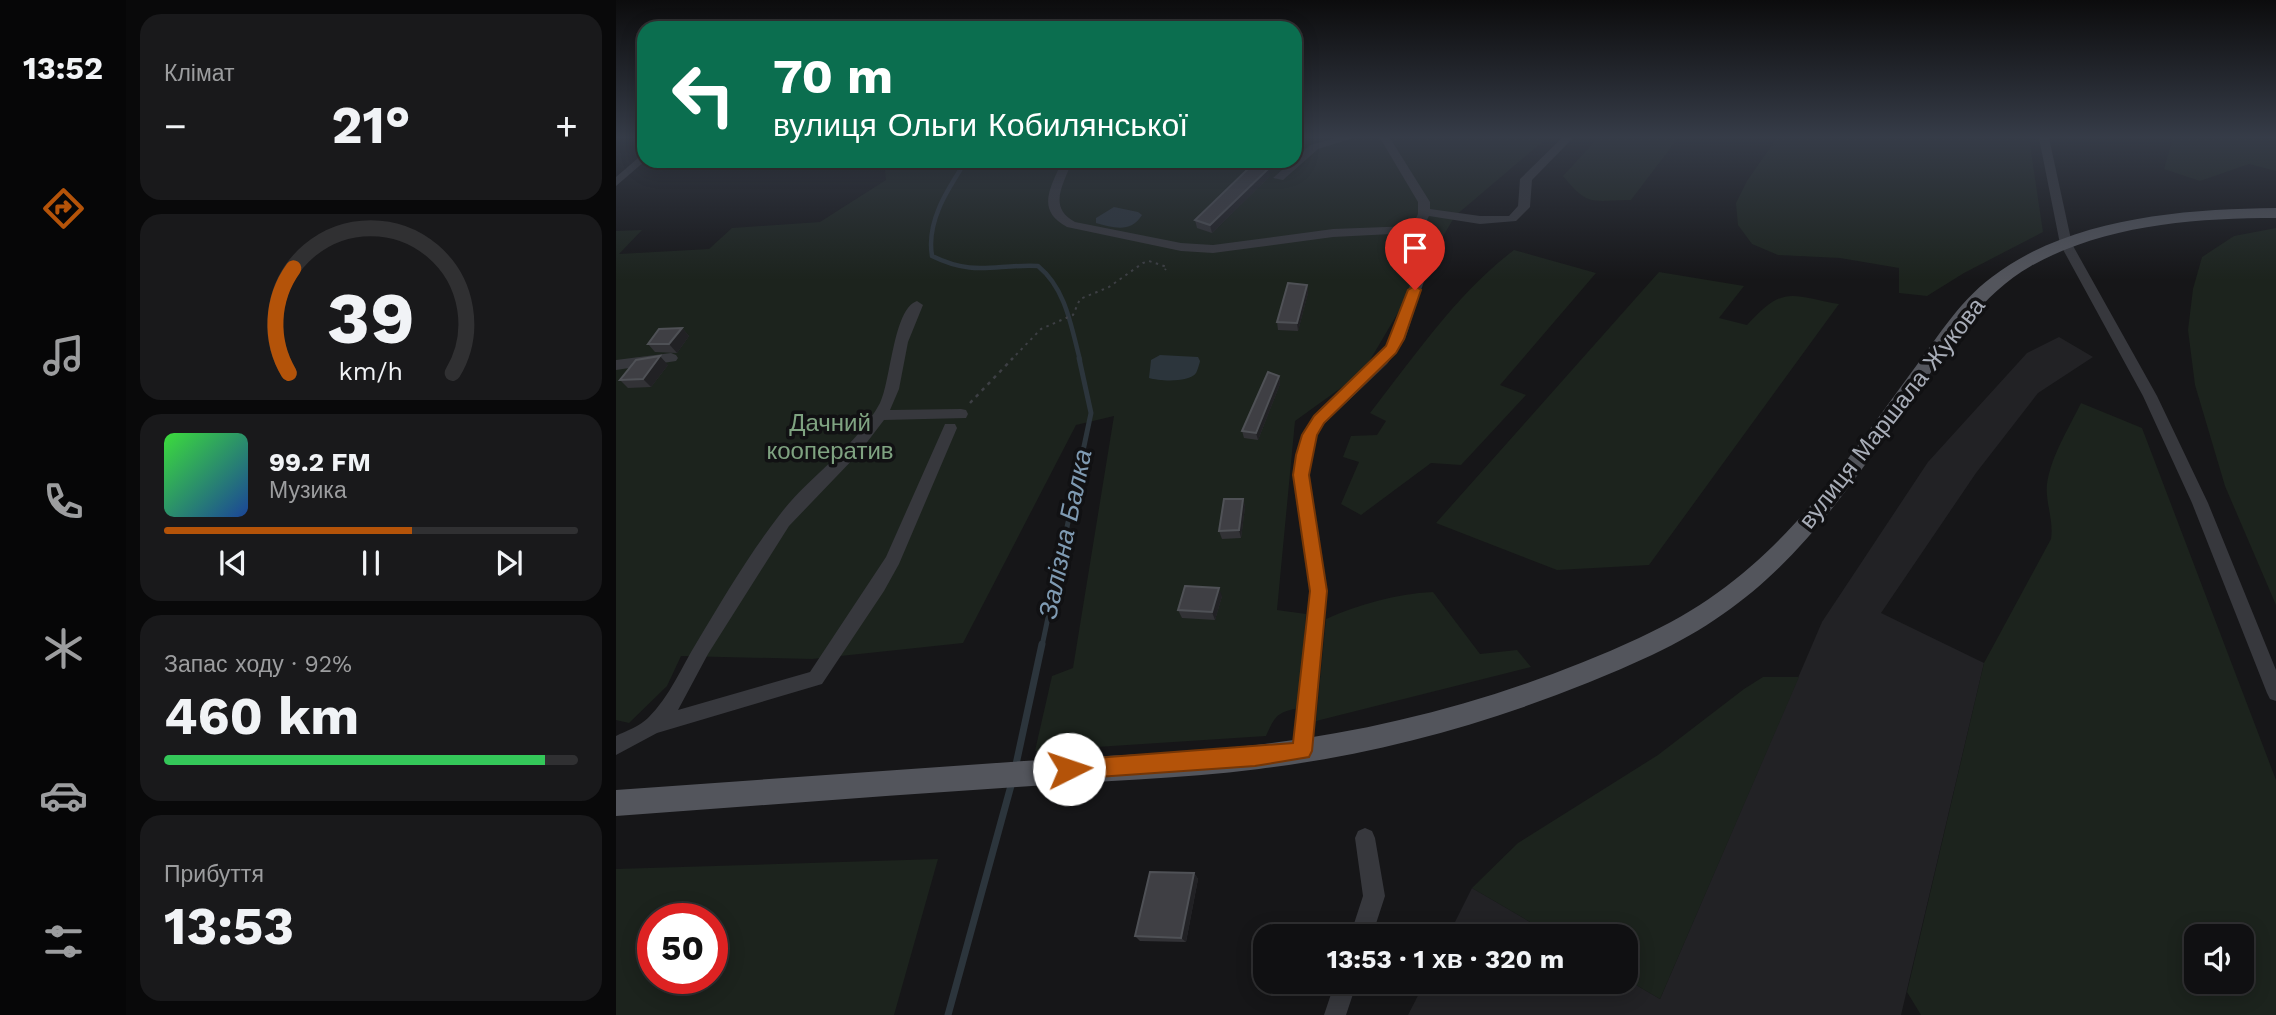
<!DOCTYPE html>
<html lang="uk">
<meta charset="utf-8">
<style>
:root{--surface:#101012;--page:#19191b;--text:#f1f3f6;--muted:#9c9d9f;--line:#303032;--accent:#b45309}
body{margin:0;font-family:"Work Sans",sans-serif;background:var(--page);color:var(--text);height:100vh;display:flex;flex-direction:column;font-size:26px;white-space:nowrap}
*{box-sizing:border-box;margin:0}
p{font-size:23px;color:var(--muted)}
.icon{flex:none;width:38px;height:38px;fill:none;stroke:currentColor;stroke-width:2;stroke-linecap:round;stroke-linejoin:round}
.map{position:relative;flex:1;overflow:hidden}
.details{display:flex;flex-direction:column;gap:14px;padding:14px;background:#09090a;width:490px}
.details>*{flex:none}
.banner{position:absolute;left:21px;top:21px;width:665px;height:147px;border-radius:21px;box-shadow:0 4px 18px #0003,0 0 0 2px var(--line);background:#0b6e4f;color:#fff;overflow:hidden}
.fabs{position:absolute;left:1568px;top:924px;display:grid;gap:14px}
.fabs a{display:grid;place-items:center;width:70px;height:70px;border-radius:14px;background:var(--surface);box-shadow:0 4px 18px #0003,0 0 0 2px var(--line);font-size:35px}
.speed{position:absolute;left:21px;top:903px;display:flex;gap:14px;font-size:35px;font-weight:700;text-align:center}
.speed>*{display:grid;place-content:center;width:91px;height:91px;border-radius:50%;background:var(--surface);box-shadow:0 4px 18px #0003,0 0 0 2px var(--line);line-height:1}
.speed .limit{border:10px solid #d22;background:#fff;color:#111}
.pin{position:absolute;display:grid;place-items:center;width:60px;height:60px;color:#fff;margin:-72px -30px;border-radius:50% 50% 50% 0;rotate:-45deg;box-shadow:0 0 7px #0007}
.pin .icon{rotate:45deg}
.me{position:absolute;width:77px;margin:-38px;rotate:86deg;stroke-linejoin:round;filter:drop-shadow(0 0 5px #0008)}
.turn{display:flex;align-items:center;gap:24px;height:147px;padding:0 21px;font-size:32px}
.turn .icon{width:91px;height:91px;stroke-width:2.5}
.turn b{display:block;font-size:49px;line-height:60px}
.big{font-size:52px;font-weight:700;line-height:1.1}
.details .tile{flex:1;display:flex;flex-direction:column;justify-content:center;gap:10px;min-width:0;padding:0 24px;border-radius:21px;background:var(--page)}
.details .dial{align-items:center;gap:0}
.dial svg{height:182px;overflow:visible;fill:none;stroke:var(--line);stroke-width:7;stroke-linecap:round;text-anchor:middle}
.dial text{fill:var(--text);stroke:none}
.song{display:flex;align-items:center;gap:21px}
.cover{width:84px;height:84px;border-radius:10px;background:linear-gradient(135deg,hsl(120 70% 55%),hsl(220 70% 35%))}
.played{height:7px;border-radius:4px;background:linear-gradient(90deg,var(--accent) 60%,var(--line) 60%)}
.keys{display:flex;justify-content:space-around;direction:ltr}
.heat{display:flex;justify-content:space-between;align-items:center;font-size:38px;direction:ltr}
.charge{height:10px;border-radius:5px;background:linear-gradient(90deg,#34c759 92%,var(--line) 0)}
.trip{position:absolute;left:637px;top:924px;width:385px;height:70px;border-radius:21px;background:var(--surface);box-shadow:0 4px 18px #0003,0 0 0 2px var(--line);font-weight:700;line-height:70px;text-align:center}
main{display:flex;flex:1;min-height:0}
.tabs{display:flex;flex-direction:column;width:126px;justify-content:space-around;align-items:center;background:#060607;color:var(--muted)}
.tabs .icon{width:49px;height:49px}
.tabs .selected{color:var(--accent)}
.tabs b{font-size:32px;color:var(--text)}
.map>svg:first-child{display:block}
.built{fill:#222225}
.green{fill:#1c231d;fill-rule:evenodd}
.water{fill:#2c353c}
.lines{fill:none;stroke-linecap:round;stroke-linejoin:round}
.stream-far2{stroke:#2c353c;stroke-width:4.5}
.stream-far1{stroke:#2c353c;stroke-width:5}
.stream{stroke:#2c353c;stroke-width:7}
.path-far1{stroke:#3d3f44;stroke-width:2;stroke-dasharray:2.5 4.5;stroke-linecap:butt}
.path{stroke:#3d3f44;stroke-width:2.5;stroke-dasharray:3.5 5;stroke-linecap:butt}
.minor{fill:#37383d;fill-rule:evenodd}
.major{fill:#53555c;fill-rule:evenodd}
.wall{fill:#323236}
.shaded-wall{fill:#212124}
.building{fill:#3f3f44;stroke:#4f5156;stroke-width:2}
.route{fill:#b45309;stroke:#753606;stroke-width:2}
.labels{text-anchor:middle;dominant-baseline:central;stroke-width:7;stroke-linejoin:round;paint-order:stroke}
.street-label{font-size:24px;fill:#a8adb8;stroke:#111113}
.park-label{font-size:24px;fill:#7fa381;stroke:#111113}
.water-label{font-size:26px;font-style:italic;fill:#7f9bb3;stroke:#111113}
</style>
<main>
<nav class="tabs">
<b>13:52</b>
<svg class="icon selected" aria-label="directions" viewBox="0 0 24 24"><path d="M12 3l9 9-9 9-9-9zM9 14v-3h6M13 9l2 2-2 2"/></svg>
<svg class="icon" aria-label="music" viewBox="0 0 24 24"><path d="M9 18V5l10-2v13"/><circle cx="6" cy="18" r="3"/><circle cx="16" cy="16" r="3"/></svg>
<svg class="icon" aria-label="phone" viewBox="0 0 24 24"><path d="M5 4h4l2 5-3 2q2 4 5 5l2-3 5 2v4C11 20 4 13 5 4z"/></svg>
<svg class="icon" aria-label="climate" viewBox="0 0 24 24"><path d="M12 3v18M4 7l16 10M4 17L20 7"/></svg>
<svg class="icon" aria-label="car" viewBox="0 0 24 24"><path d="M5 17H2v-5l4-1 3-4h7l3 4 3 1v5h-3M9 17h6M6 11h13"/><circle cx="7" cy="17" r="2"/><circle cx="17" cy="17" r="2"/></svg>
<svg class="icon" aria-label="filters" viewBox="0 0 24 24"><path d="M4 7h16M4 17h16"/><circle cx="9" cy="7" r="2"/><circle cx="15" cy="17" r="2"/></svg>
</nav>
<section class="details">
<div class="tile"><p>Клімат</p>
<div class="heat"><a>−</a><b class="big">21°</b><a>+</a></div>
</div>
<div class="tile dial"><svg viewBox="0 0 100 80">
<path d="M14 69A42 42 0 1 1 86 69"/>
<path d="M14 69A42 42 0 0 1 16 23" stroke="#b45309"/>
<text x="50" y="56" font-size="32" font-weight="700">39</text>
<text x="50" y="72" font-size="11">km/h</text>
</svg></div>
<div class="tile">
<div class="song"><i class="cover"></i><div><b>99.2 FM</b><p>Музика</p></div></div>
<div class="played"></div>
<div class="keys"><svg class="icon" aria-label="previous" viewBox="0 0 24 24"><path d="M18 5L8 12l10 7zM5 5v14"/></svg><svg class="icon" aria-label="pause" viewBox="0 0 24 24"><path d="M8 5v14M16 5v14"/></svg><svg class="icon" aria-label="next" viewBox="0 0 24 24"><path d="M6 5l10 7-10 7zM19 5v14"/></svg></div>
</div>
<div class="tile"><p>Запас ходу · 92%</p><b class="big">460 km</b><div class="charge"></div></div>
<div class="tile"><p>Прибуття</p><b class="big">13:53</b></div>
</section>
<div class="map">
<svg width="1660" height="1015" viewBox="0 0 1660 1015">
<rect width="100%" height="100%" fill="#161618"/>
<path class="built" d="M 1443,337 L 1477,357 L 1422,393 L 1360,473 L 1265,613 L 1368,663 L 1285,1015 L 792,1015 L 809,982 L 1010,982 L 1010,979 L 1044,999 L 1206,622 L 1312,462 L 1411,353 Z
M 856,888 L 938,936 L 832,936 Z"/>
<path class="green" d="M 679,138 L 931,138 L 839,216 L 747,372 L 679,421 L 661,610 L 690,614 L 683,708 C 661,712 659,716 650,736 L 419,751 L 436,676 L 457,668 L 498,416 L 460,425 L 347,643 L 196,659 L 65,656 L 51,686 L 13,723 L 0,720 L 0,231 L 26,230 L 3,254 L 93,249 L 116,228 L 204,222 L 270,180 L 268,161 L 679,161 Z
M 982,138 L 1062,138 L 1015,200 C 977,200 973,208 947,176 Z
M 1161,138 L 1413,138 L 1427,232 L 1348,273 L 1311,296 L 1283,293 L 1283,268 L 1224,258 L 1162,255 L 1136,244 L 1122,225 L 1120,203 L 1131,181 Z
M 1557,138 L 1660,138 L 1660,171 L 1633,164 L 1584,181 L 1548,169 Z
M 1660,228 L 1660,605 L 1609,486 L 1579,385 L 1572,330 L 1577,289 L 1586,257 L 1618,236 Z
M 898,250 L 980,273 L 884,385 L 910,395 L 845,465 L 815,463 L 745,515 L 725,504 L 743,462 L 727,457 L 735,436 L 761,435 L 770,421 L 754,413 C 798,357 841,293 898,250 Z
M 1043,272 L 1128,286 L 1103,318 L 1131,325 C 1168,285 1173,295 1223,304 L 1033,565 L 941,570 L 820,523 Z
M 1465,403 L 1526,428 L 1660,780 L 1660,1015 L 1305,1015 L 1291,992 L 1368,663 L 1435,539 C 1438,520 1429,502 1431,484 C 1435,456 1453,428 1465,403 ZM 1580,936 L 1626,936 L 1626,982 L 1580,982 Z
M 817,592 L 864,654 L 901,650 L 915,667 L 700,721 L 710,619 C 744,604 779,594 817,592 Z
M 1147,677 L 1183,677 L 1044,999 L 1010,979 L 1010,936 L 938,936 L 856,888 L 902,843 L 1042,755 L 1128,689 Z
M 322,859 L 278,1015 L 0,1015 L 0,869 ZM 37,919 L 96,919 L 96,978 L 37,978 Z"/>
<path class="water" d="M 498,207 L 522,212 L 526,215 C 515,233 498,228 480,223 L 480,218 Z
M 544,355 L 582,357 L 584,361 C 584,362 581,372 580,373 C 573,383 543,381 533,378 L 535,360 Z"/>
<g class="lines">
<path class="stream-far2" d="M 350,161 C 332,189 310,221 316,256 C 359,277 378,264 422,266 C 450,289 455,326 464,360"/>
<path class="stream-far1" d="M 426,646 L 475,413 L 463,358"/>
<path class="stream" d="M 399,769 L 426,644
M 332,1015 L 396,782"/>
<path class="path-far1" d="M 395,360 L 425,329 L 457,315 L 464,299 L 493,287 L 527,263 L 533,261 L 551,267 L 549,270"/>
<path class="path" d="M 354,403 L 397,358"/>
<path class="minor" d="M 720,138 L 737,138 L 702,149 L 667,180 L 657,178 L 694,145 Z
M 764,138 L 774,138 L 814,202 L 814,209 L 864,216 L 893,216 L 902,206 L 904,179 L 946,138 L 957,138 L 916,180 L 914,207 L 900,221 L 864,224 L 813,216 L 806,229 L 812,246 L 813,266 L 789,339 L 771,364 L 708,424 L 701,435 L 693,475 L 710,591 L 696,751 L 693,757 L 686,760 L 679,757 L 676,751 C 682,699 692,645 693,593 C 695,540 665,488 686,436 C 700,402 740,384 762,356 C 778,338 783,316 791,294 C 799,272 803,256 795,233 L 717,237 L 597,253 L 565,251 L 451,227 C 419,210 435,187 446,161 L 456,161 C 448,184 431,207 459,222 L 565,243 L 597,245 L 717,229 L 796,226 L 802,214 L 802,202 Z
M 1423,138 L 1433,138 L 1456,244 L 1541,396 L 1592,503 L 1660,670 L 1660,701 L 1654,699 L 1651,693 L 1576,503 L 1527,396 L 1444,244 Z
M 28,153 L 29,161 L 0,186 L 0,177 Z
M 301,301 L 307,305 L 292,342 L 283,389 L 274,410 L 345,409 L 350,410 L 352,414 L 350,418 L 268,420 L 242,454 L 173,526 L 92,654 L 62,710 L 194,672 L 270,557 L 329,424 L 339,424 L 341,428 L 283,564 L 268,591 L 206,684 L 41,733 L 0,755 L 0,736 C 10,731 24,726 32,718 C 54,696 65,668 81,642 C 106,600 132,556 162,517 C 192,476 239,449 264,403 C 275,382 277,309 301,301 Z
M 55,353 L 60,355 L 62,358 L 60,361 L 0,370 L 0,360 Z
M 749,828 L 756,831 L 759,838 L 769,896 L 756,936 L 734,936 L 747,896 L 739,838 L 742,831 Z
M 719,982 L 741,982 L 730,1015 L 708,1015 Z"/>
<path class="major" d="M 1660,208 L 1660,218 C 1578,218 1488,225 1415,266 C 1365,294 1336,344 1303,389 C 1222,502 1167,594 1036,655 C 911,713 779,752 643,769 C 563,779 481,781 401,787 C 267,796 134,806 0,816 L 0,790 C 136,780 272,771 408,761 C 485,756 563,753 640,745 C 772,730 902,694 1023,638 C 1153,579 1211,487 1292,377 C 1318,343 1341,303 1376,277 C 1453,218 1566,209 1660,208 Z"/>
</g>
<path class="wall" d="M 654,176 L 596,233 L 581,228 L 579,220 Z
M 691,285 L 692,293 L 682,331 L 662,330 L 661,322 Z
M 66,328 L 73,336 L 61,353 L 39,352 L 32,344 Z
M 52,365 L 35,387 L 12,388 L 4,380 Z
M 663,376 L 664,384 L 642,440 L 628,438 L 626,431 Z
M 627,499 L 629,507 L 625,538 L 606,539 L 603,531 Z
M 606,596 L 599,620 L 566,618 L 562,610 Z
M 578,873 L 582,879 L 570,942 L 524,941 L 519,936 Z"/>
<path class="shaded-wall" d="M 653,168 L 654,176 L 596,233 L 594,225 Z
M 691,285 L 692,293 L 682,331 L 681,323 Z
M 66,328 L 73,336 L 61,353 L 53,344 Z
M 44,356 L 52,365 L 35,387 L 27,379 Z
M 663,376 L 664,384 L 642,440 L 640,433 Z
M 627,499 L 629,507 L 625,538 L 623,530 Z
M 603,588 L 606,596 L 599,620 L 596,612 Z
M 578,873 L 582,879 L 570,942 L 565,938 Z"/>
<path class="building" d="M 637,164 L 653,168 L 594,225 L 579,220 Z
M 672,283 L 691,285 L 681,323 L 661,322 Z
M 66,328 L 53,344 L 32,344 L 43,329 Z
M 44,356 L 27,379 L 4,380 L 20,360 Z
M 652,372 L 663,376 L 640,433 L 626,431 Z
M 608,499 L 627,499 L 623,530 L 603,531 Z
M 569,586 L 603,588 L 596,612 L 562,610 Z
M 534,872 L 578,873 L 565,938 L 519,936 Z"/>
<linearGradient id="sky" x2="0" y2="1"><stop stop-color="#0c0c0d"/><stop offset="0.49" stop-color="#363c48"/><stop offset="1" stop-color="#363c48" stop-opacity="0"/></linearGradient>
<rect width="1660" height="280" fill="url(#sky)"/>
<path class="route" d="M 799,286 L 805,290 L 788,339 L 780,353 L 708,423 L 701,435 L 693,475 L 711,591 L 696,751 L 693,757 L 639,766 L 453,779 L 446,776 L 443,769 L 446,763 L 453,760 L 677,743 L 694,591 L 677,475 L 680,455 L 686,435 L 698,416 L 770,346 L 792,290 Z"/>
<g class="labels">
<g class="street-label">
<text transform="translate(1276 413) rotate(-52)">вулиця Маршала Жукова</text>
</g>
<g class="park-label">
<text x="214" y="423">Дачний<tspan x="214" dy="28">кооператив</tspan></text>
</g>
<g class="water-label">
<text transform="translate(449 534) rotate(-78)">Залізна Балка</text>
</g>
</g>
</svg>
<div class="fabs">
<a><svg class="icon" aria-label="sound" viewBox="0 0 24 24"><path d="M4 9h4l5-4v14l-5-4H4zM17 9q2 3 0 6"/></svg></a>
</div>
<div class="speed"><div class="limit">50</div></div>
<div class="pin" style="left:799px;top:290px;background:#d93025"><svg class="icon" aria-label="arrive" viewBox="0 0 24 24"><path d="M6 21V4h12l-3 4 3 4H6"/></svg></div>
<svg class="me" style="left:453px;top:769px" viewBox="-20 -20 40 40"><circle r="19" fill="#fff"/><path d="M0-13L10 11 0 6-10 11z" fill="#b45309"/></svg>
<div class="trip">13:53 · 1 хв · 320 m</div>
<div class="banner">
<div class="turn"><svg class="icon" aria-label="left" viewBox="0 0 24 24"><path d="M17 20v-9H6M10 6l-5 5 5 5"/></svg><div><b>70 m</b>вулиця Ольги Кобилянської</div></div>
</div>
</div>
</main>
